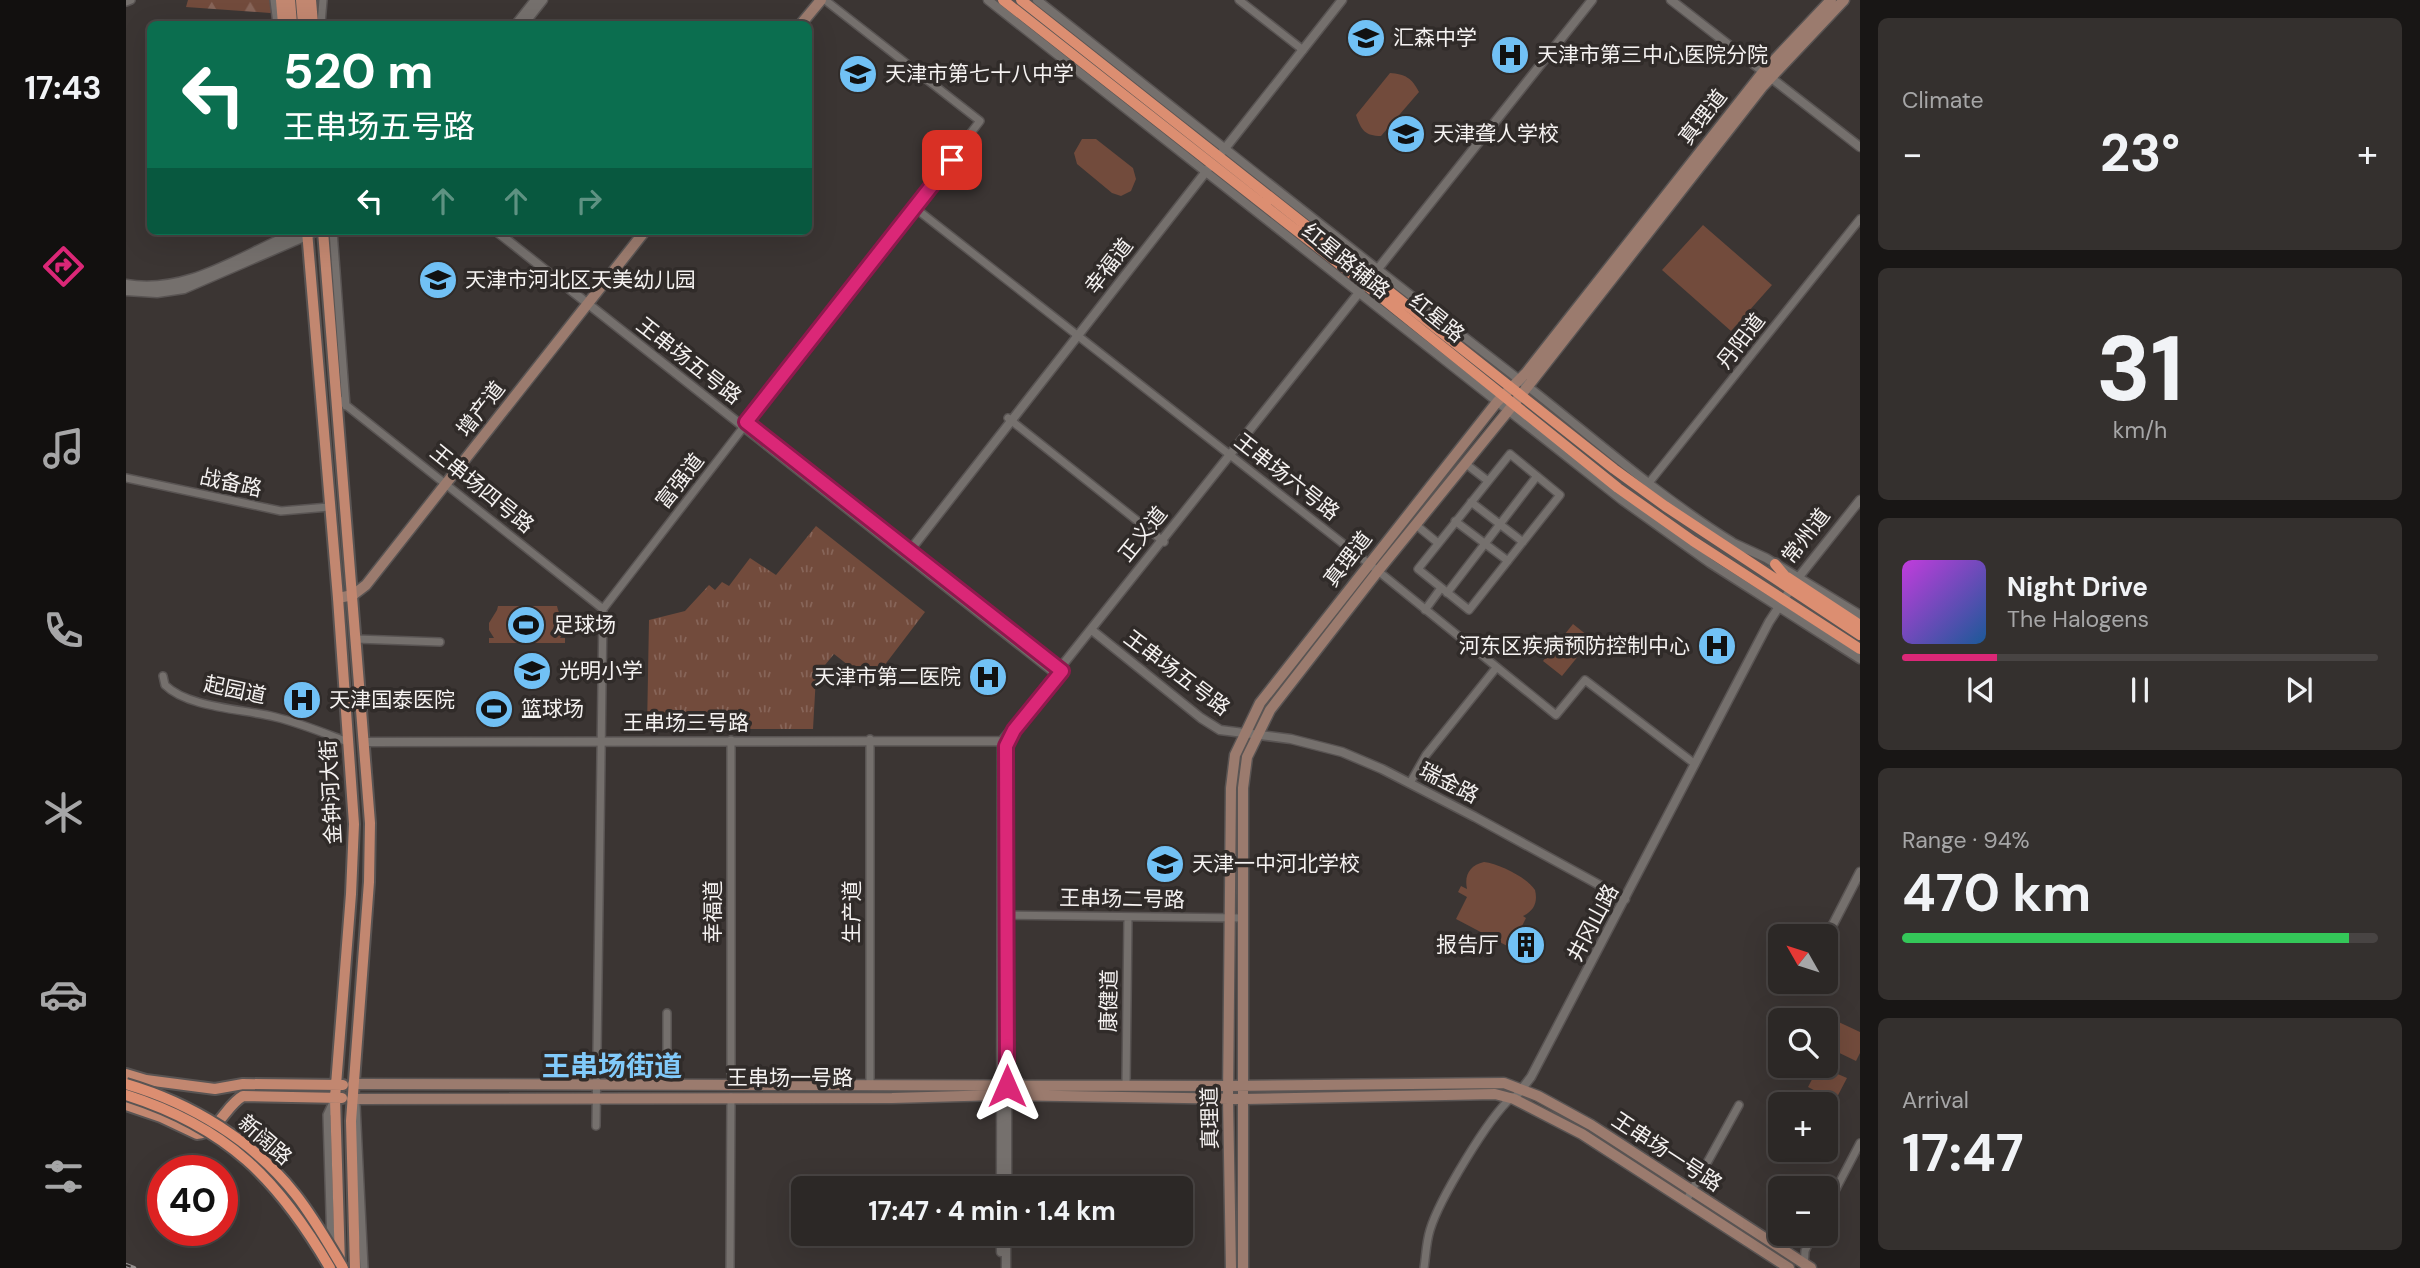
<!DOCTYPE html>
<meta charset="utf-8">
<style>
:root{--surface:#2c2826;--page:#34302e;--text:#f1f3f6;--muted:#a6a6a7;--line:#484443;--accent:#db2777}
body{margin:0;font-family:"DM Sans","Noto Sans SC",sans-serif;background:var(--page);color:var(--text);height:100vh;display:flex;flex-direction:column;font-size:26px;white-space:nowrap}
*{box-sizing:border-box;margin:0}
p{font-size:23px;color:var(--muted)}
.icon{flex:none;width:38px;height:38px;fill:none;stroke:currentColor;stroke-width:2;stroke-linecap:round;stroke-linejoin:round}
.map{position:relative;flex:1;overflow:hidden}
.side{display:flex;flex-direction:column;gap:18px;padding:18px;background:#181615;width:560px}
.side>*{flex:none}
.hud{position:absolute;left:21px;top:21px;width:665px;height:214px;border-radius:10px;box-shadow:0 7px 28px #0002,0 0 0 2px var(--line);background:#0b6e4f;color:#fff;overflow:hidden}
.needle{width:46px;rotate:309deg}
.tools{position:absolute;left:1642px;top:924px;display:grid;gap:14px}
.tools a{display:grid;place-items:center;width:70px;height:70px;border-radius:10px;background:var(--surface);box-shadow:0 7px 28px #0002,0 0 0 2px var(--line);font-size:35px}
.speed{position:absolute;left:21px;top:1155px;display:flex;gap:14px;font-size:35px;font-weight:700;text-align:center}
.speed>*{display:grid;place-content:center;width:91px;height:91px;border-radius:50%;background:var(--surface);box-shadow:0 7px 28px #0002,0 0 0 2px var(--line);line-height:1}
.speed .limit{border:10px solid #d22;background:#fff;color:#111}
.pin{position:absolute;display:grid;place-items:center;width:60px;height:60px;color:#fff;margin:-30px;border-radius:14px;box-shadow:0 4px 10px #0006}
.me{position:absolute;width:77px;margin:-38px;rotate:0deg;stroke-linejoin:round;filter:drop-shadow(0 0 5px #0008)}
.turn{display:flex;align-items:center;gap:24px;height:147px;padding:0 21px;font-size:32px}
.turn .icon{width:91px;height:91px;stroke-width:2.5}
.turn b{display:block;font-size:49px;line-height:60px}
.lanes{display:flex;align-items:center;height:66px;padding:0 21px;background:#0003;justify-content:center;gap:35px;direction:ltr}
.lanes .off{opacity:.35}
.big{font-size:52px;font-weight:700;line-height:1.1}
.side .card{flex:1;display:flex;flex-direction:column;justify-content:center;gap:10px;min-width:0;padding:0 24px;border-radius:10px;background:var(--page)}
.side .dial{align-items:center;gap:0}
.dial b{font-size:91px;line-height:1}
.song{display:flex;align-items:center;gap:21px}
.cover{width:84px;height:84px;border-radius:10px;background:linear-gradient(135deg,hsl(290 70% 55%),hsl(210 70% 35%))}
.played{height:7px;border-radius:4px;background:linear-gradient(90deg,var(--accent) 20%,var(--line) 20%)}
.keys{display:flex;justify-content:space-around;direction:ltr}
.heat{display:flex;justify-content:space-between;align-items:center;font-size:38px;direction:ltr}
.charge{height:10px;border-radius:5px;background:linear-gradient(90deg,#34c759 94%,var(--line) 0)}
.trip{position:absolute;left:665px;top:1176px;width:402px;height:70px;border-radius:10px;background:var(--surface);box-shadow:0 7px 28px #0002,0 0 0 2px var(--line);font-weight:700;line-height:70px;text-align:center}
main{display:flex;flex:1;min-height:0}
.tab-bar{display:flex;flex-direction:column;width:126px;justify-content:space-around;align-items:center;background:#12100f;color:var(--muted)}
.tab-bar .icon{width:49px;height:49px}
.tab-bar .current{color:var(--accent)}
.tab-bar b{font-size:32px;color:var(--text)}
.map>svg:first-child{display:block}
.forest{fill:url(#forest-firs)}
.park{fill:url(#park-tufts)}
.pitch{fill:#724b3c}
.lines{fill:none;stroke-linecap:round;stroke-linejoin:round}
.minor-casing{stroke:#595453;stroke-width:10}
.tertiary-casing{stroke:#595453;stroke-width:11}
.secondary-casing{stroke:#595453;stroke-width:13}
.primary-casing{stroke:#595453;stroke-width:14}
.trunk-casing{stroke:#595453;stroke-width:14}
.minor{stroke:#75706d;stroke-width:7}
.tertiary{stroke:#75706d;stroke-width:8}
.secondary{stroke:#9b7b6e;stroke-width:10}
.primary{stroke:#c28770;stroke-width:10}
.trunk{stroke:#dc8e71;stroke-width:10}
.rail-casing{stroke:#95908f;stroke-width:4.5}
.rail{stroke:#302b29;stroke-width:2;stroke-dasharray:5;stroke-linecap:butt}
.trunk-bridge-casing{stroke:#595453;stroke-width:14;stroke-linecap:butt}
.trunk-bridge{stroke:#dc8e71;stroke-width:10}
.route-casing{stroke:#8e194d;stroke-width:18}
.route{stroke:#db2777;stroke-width:12}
.labels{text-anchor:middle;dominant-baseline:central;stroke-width:7;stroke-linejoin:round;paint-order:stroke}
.poi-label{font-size:21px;fill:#f5f2f1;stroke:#302b29;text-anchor:start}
.street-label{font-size:21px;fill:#f5f2f1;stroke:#302b29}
.district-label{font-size:28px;font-weight:bold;fill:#81cafa;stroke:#302b29}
</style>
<main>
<nav class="tab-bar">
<b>17:43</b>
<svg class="icon current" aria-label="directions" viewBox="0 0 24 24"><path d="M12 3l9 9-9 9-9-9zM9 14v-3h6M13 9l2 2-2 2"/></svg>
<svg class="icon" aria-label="music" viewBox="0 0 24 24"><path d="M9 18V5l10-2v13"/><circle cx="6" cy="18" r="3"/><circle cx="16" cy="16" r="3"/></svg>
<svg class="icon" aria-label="phone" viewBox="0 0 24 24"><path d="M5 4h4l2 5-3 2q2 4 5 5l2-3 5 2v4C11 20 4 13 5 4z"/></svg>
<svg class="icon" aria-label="climate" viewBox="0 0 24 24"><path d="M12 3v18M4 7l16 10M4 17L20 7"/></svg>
<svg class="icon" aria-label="car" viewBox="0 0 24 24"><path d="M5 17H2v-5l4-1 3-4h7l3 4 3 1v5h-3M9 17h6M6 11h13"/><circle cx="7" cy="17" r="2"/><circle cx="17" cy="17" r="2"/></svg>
<svg class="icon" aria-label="filters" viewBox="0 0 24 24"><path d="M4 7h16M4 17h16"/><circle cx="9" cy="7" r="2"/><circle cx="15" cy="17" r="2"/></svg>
</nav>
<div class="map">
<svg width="1734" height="1268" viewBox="0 0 1734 1268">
<defs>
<pattern id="forest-firs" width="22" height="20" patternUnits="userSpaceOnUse" patternTransform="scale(1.75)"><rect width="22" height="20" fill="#724b3c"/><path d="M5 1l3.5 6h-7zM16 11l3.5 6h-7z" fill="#876559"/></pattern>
<pattern id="park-tufts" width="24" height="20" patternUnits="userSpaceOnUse" patternTransform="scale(1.75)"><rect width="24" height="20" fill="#724b3c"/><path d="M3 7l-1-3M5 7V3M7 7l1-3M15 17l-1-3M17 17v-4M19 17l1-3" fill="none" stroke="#876559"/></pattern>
</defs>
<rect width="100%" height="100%" fill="#3b3533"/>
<path class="forest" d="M 62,0 L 176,0 L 144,13 L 60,7 Z"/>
<path class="park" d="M 690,526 L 799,612 L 745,683 L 708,654 L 690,676 L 687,729 L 521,729 L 523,620 L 559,611 L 583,585 L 589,590 L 596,582 L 603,586 L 624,558 L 650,575 Z"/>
<path class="pitch" d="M 1264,73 C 1279,74 1286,78 1293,92 L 1255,136 C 1239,136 1235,130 1230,115 Z
M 956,139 L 970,139 L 1007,168 L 1010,179 L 1005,191 L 995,196 L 986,193 L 951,164 L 948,153 Z
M 1577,225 L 1646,285 L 1605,331 L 1536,270 Z
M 372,606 L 431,606 C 434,621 445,621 434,638 L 439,638 L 439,643 L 363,643 L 363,638 L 368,638 L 363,630 L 363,623 L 371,610 Z
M 1447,624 L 1466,639 L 1436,676 L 1417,661 Z
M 359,691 L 377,691 L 377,727 L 359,727 Z
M 1358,862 C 1374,864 1400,877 1409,890 C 1412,902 1408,911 1397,916 L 1400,918 L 1385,948 L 1330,919 L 1341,897 L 1332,892 L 1335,886 L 1341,889 C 1338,875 1344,865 1358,862 Z
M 1704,1018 L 1734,1032 L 1734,1053 L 1730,1061 L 1699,1046 L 1699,1028 Z
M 1693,1066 L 1721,1078 L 1709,1101 L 1682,1087 Z"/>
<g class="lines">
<defs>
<path id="minor" d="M 148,0 L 151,24
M 1113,0 L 1177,50
M 0,2 L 5,0
M 195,24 L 197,0
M 789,208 L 1252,571 L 1430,715 L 1459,680 L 1569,764
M 207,231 L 220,406
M 211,398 L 477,609
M 882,418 L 1038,542
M 1384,454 L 1434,495 L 1343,610 L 1292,569 Z
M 1340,464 L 1362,481
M 0,478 L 155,511 L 203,507
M 1522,484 L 1734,219
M 1345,502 L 1397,542
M 1329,521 L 1382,561
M 1290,525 L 1312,543
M 1321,593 L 1411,476
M 1299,610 L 1315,588
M 230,639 L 314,642
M 37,676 L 39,685 C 62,708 118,709 149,717 C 174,723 198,733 222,742
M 1284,783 L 1300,755 L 1370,668
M 876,915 L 1117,918
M 541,1013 L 541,1084
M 605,1085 L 605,740
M 744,1085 L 744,739
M 1000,1085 L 1002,917
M 230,1105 L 238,1268
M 470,1126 L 477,609 L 854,121 L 699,0
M 1560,1201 L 1613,1105
M 1699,1210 L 1734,1143
M 205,1245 L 201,1115 L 209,1098
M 1678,1267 L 1679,1251 L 1687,1234
M 604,1268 L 605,1097
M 1298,1268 C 1300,1255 1300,1243 1304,1230 C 1313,1200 1362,1118 1386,1097"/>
<path id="tertiary" d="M 862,0 L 1496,500 L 1584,563 L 1734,659
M 911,0 C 1071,126 1229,253 1391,378 C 1462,433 1529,494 1606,542
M 1545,0 L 1734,147
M 390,24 L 409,0
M 398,24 L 417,0
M 1097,151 L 1216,0
M 370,231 L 930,674
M 0,284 C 63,295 117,253 173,231
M 0,291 L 31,293 L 58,289 L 192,231
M 1603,541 L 1640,558 L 1734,615
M 773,543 L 936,671
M 782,553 L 1082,169
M 967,631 L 1075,718 L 1094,730 L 1165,739 L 1216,752 L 1256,769 L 1349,817 L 1499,899
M 238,742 L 879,741
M 881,865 L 881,1065
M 1699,940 L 1734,872
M 1676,985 L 1677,982
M 1388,1099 L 1405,1077 L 1643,622 L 1672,578 L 1734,500
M 875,1188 L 876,741 L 1466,0
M 881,1188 L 881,1092
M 875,1234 L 875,1252
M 880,1268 L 880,1234"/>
<path id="secondary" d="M 675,24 L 695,0
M 212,598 L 227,595 L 240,585 L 519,231
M 881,1059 L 885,1079 L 896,1085
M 227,1084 L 1103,1086 L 1378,1083 L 1412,1096 L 1465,1125 L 1685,1268
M 226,1099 L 766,1098 L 874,1095 L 1118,1099 L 1369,1094 L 1388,1099 L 1456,1134 L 1663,1268
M 1105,1268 L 1102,1099 L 1105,788 L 1109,755 L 1134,703 L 1371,402 L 1400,373 L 1637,72 L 1705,0
M 1117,1268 L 1117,788 L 1121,757 L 1144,710 L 1252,571 L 1395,395 L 1637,86 L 1718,0"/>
<path id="primary" d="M 155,0 L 157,24
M 164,0 L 166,24
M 175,0 L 177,24
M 185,0 L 187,24
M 181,231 L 212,598 L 228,824 L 225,894 L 209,1098 L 214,1265
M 197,231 L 244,823 L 243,882 L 225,1121 L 229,1268
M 0,1074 L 20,1080 L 89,1089 L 117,1084 L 217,1085
M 0,1105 L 35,1117 L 71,1134 C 92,1133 100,1105 117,1096 L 216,1098"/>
<path id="trunk" d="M 877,0 L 1241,286 L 1492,488 L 1567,541 L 1734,649
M 895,0 L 1488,469 L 1539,506 L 1734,635
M 1649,564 L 1665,583
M 1661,577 L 1734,625"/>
</defs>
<use href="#minor" class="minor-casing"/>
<use href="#tertiary" class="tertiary-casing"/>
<use href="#secondary" class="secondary-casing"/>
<use href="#primary" class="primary-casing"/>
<use href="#trunk" class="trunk-casing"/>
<use href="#minor" class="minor"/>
<use href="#tertiary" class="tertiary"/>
<use href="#secondary" class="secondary"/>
<use href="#primary" class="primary"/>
<use href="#trunk" class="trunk"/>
<defs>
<path id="rail" d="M 0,1265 L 8,1268"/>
</defs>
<use href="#rail" class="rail-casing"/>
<use href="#rail" class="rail"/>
<defs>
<path id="trunk-bridge" d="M 0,1084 C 65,1103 128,1141 170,1195 C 188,1218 202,1243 217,1268
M 0,1095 C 101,1127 152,1179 204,1268"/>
</defs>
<use href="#trunk-bridge" class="trunk-bridge-casing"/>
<use href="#trunk-bridge" class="trunk-bridge"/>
</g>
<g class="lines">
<defs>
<path id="route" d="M 826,160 L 620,422 L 936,671 L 888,730 L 880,746 L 881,1086"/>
</defs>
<use href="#route" class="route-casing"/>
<use href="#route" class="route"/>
</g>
<defs>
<symbol id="school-disc" viewBox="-11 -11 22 22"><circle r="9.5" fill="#71c1f5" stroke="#302b29"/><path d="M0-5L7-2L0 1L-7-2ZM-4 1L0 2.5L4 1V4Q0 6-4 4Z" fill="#111"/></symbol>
<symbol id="hospital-disc" viewBox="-11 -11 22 22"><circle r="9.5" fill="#71c1f5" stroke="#302b29"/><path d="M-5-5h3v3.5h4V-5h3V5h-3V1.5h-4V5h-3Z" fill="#111"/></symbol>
<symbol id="stadium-disc" viewBox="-11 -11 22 22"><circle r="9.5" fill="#71c1f5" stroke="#302b29"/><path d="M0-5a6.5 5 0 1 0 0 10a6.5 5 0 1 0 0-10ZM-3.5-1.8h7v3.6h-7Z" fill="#111"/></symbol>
<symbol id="building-disc" viewBox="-11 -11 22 22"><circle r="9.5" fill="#71c1f5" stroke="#302b29"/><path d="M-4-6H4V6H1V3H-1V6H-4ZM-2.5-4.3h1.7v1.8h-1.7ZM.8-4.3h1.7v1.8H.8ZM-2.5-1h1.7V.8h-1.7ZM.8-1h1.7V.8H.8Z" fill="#111"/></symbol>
</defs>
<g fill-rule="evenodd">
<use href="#school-disc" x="1218" y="16" width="44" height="44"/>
<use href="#hospital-disc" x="1362" y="33" width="44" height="44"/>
<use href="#school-disc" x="710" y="52" width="44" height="44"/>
<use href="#school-disc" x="1258" y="112" width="44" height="44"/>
<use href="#school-disc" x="290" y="258" width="44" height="44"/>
<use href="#stadium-disc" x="378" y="603" width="44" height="44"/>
<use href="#hospital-disc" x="1569" y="624" width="44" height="44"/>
<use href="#school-disc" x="384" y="649" width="44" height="44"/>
<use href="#hospital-disc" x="840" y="655" width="44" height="44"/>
<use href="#hospital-disc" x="154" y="678" width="44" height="44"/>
<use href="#stadium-disc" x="346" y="687" width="44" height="44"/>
<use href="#school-disc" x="1017" y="842" width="44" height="44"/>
<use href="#building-disc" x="1378" y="923" width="44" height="44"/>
</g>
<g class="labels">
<g class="poi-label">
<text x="1267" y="38">汇森中学</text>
<text x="1411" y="55">天津市第三中心医院分院</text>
<text x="759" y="74">天津市第七十八中学</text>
<text x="1307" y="134">天津聋人学校</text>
<text x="339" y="280">天津市河北区天美幼儿园</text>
<text x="427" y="625">足球场</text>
<text x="1564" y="646" text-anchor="end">河东区疾病预防控制中心</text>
<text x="433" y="671">光明小学</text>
<text x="835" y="677" text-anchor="end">天津市第二医院</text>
<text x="203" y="700">天津国泰医院</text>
<text x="395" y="709">篮球场</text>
<text x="1066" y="864">天津一中河北学校</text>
<text x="1373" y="945" text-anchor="end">报告厅</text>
</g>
<g class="street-label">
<text transform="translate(1577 117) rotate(-52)">真理道</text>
<text transform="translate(1220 261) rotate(39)">红星路辅路</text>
<text transform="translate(983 266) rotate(-52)">幸福道</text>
<text transform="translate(1311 318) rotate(39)">红星路</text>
<text transform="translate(1615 341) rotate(-52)">丹阳道</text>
<text transform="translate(563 361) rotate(38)">王串场五号路</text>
<text transform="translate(355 409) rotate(-52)">增产道</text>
<text transform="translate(1161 477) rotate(38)">王串场六号路</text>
<text transform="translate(554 481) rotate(-52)">富强道</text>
<text transform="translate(105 483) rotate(12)">战备路</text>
<text transform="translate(356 489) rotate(39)">王串场四号路</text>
<text transform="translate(1017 534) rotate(-51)">正义道</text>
<text transform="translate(1680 536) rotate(-52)">常州道</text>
<text transform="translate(1222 559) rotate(-52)">真理道</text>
<text transform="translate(1051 673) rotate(37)">王串场五号路</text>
<text transform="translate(109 690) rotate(12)">起园道</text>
<text x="560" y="723">王串场三号路</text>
<text transform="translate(1323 783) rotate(27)">瑞金路</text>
<text transform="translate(205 792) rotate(-93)">金钟河大街</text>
<text transform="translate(996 899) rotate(1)">王串场二号路</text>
<text transform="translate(587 912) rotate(-90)">幸福道</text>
<text transform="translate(726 912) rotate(-90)">生产道</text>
<text transform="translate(1467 923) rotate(-62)">井冈山路</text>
<text transform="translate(983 1001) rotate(-89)">康健道</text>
<text x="664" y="1078">王串场一号路</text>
<text transform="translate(1084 1118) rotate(-91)">真理道</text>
<text transform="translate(139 1140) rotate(41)">新阔路</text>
<text transform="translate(1541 1152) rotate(33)">王串场一号路</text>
</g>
<g class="district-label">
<text x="486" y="1066">王串场街道</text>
</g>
</g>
</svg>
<div class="tools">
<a><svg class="needle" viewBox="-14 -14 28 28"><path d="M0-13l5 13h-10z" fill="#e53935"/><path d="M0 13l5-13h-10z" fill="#a6a6a7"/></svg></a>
<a><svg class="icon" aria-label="search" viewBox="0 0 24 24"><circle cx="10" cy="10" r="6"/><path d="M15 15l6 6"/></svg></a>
<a>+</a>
<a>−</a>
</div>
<div class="speed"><div class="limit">40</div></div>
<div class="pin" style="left:826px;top:160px;background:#d93025"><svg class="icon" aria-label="arrive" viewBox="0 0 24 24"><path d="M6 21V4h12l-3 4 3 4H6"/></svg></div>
<svg class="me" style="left:881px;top:1086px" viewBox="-20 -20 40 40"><path d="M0-17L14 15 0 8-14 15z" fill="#db2777" stroke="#fff" stroke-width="4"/></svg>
<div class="trip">17:47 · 4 min · 1.4 km</div>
<div class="hud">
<div class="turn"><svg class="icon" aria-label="left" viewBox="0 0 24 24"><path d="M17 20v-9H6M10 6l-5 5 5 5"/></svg><div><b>520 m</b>王串场五号路</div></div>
<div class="lanes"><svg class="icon" aria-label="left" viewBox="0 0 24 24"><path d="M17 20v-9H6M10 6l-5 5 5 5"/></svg><svg class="icon off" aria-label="ahead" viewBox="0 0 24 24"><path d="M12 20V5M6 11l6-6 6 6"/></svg><svg class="icon off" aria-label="ahead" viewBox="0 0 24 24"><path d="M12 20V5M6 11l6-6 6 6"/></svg><svg class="icon off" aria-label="right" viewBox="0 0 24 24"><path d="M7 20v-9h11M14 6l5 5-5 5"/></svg></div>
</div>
</div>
<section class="side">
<div class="card"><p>Climate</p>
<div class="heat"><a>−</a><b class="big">23°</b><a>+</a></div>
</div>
<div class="card dial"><b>31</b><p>km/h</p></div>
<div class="card">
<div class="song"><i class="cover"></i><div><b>Night Drive</b><p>The Halogens</p></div></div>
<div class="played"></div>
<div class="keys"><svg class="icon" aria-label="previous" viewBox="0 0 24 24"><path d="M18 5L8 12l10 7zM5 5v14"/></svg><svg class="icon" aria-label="pause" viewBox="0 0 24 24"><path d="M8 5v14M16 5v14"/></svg><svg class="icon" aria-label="next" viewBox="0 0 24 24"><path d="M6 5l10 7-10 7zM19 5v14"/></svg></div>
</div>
<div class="card"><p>Range · 94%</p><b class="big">470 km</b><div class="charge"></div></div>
<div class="card"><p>Arrival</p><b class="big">17:47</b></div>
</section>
</main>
